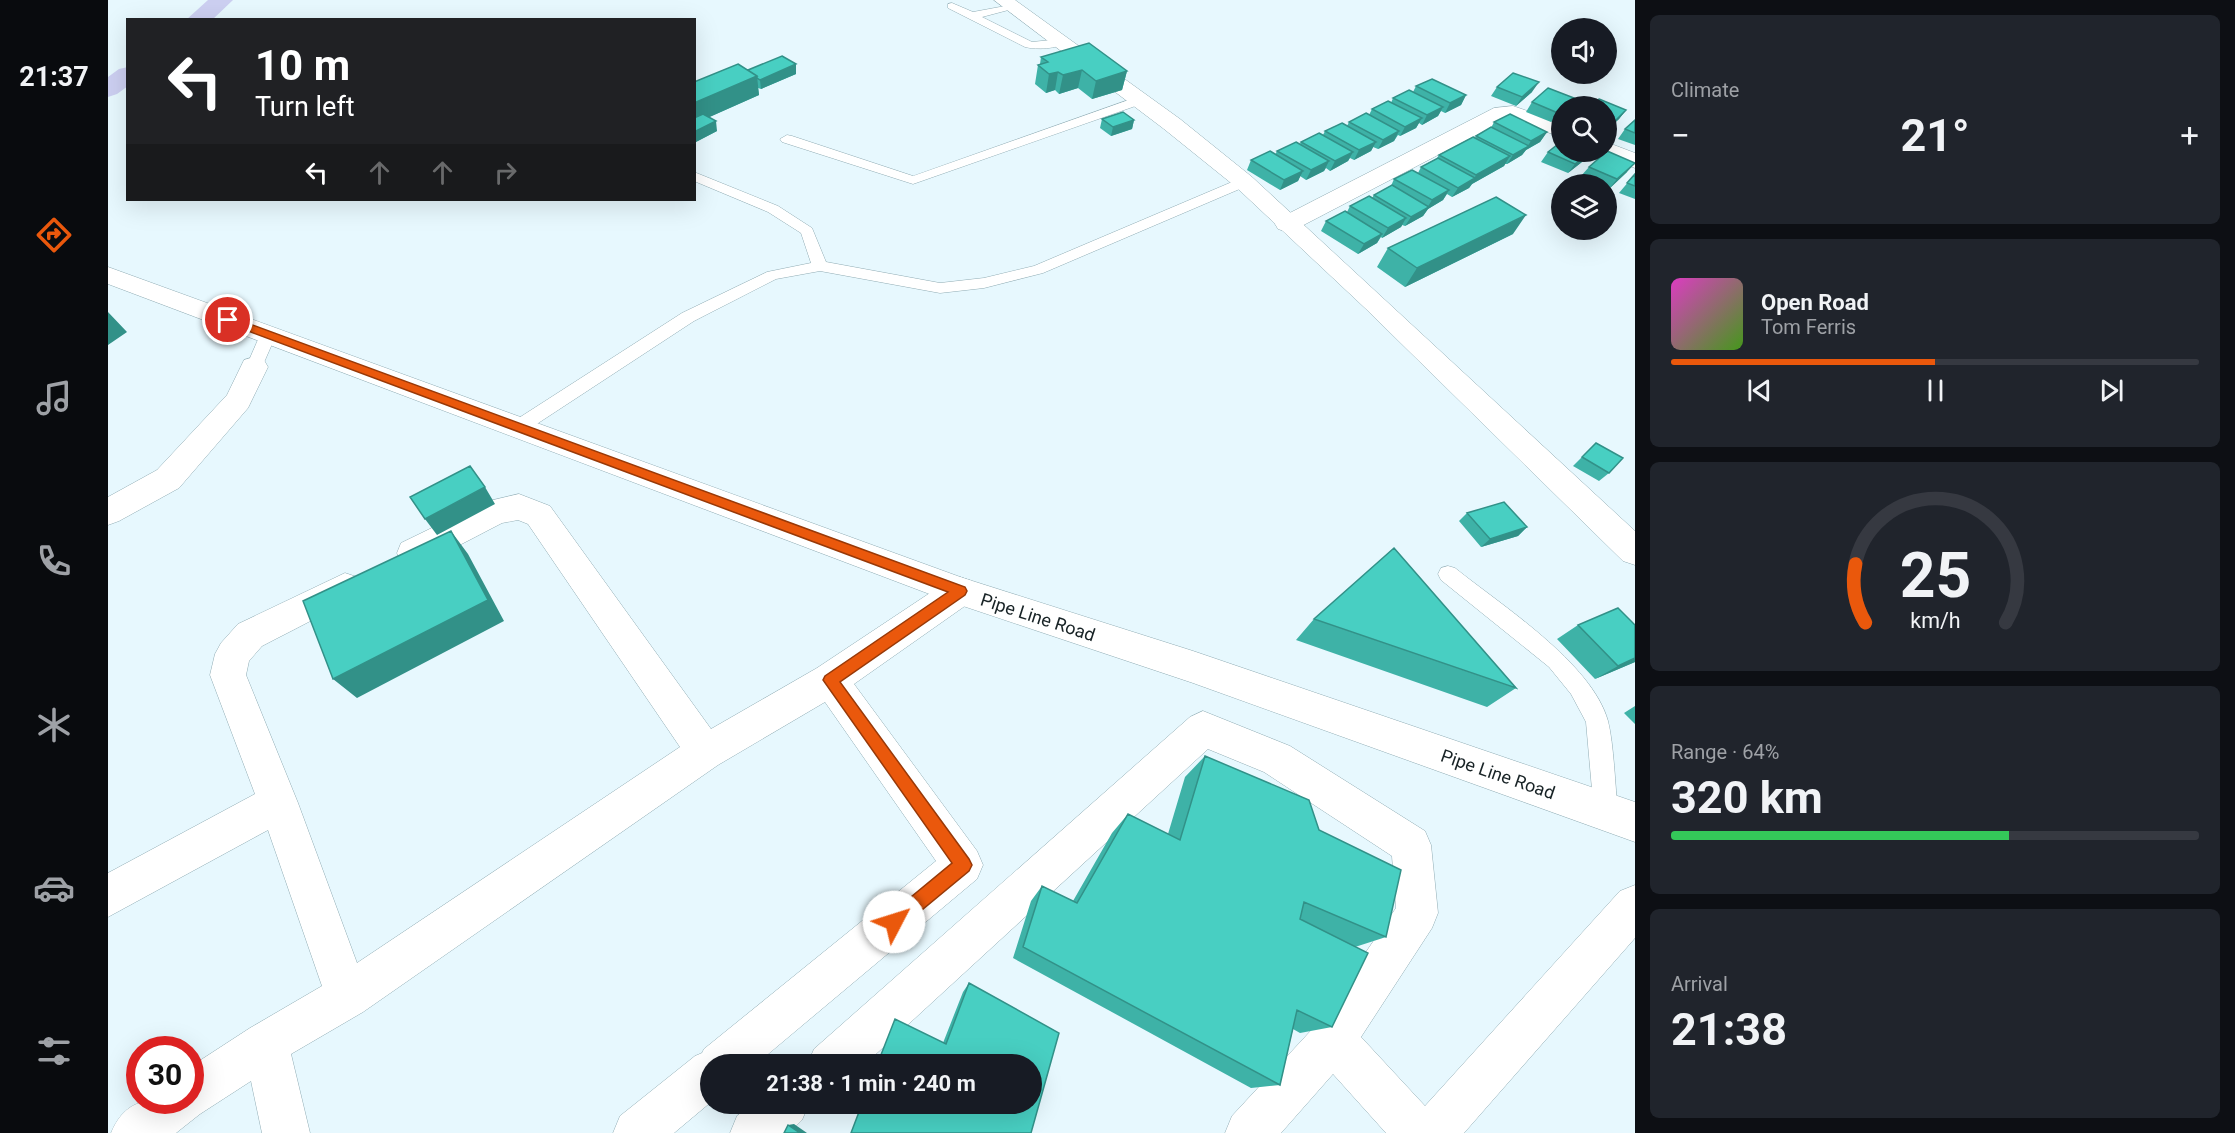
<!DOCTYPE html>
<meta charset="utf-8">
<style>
:root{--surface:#171b24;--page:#20242c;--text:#f1f3f6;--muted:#9ea1a6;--line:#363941;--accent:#ea580c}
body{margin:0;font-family:Roboto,sans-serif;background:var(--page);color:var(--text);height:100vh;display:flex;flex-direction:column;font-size:22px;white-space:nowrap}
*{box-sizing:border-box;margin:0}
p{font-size:20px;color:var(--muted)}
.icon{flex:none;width:33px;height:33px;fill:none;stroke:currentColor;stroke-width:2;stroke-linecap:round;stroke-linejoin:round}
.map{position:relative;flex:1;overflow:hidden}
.details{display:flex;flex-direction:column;gap:15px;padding:15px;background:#0d0f14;width:600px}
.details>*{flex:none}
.top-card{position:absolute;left:18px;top:18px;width:570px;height:183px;border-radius:0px;box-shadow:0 6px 24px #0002;background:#202124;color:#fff;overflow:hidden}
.fabs{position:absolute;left:1443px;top:18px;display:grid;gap:12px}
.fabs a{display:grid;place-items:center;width:66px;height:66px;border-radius:50%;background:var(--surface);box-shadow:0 6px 24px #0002;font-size:30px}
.speed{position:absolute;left:18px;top:1036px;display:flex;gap:12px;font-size:30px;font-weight:700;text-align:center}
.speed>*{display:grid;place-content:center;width:78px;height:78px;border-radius:50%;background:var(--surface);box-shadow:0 6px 24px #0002;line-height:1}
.speed .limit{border:9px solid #d22;background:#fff;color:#111}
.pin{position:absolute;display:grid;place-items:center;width:51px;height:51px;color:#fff;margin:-26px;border:3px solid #fff;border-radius:50%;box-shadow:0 2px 6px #0007}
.me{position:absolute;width:66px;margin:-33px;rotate:50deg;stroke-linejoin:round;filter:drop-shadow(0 0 4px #0008)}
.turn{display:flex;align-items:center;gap:21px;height:126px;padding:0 30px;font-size:27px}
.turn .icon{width:78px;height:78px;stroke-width:2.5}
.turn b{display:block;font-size:42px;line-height:51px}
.lanes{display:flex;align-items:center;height:57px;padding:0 30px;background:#0003;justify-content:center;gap:30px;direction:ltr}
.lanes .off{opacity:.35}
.big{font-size:45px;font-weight:700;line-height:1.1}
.details .widget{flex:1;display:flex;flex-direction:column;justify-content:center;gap:9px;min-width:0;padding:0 21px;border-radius:9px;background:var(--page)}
.details .dial{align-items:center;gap:0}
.dial svg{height:156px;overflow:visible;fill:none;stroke:var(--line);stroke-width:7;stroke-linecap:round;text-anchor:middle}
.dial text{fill:var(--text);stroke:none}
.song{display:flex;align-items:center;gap:18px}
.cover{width:72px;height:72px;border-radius:9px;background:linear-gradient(135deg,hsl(310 70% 55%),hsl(100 70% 35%))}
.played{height:6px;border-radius:3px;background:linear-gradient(90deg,var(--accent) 50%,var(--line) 50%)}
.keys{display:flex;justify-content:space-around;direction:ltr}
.heat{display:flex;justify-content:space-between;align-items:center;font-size:33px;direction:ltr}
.charge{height:9px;border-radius:4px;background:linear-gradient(90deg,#34c759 64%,var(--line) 0)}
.trip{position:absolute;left:592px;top:1054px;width:342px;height:60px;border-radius:30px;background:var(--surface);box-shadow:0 6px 24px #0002;font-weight:700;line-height:60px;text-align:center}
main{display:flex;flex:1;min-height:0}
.tabs{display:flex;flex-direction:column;width:108px;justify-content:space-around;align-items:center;background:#090b0e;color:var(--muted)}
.tabs .icon{width:42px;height:42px}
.tabs .active{color:var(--accent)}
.tabs b{font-size:27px;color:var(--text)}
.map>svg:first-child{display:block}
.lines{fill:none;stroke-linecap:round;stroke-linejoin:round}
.canal{fill:#cccff1;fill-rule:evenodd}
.service-casing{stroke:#90acb4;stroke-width:1}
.minor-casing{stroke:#90acb4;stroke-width:1}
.tertiary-casing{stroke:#90acb4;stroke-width:1}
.service{fill:#fff;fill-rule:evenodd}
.minor{fill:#fff;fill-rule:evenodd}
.tertiary{fill:#fff;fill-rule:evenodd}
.wall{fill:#3eb2a7}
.shaded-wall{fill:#329188}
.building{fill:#48cfc2;stroke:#329188;stroke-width:1.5}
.route{fill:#ea580c;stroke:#983908;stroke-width:1.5}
.labels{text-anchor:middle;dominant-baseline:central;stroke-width:4.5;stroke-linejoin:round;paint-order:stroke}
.street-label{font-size:18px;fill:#182326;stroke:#fff}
</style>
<main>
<nav class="tabs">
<b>21:37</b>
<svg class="icon active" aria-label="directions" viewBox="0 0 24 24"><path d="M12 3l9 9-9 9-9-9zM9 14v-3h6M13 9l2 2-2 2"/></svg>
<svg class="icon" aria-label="music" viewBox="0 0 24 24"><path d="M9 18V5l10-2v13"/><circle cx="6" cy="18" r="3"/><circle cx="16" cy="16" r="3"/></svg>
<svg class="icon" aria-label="phone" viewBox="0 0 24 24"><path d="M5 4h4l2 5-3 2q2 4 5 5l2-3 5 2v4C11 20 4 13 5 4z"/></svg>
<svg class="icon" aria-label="climate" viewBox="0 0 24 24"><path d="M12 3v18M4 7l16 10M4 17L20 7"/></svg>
<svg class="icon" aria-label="car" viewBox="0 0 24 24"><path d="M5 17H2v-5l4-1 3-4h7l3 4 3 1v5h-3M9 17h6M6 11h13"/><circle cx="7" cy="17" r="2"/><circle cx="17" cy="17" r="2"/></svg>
<svg class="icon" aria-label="filters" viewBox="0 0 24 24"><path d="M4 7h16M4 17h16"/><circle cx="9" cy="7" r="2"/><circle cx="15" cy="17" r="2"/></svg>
</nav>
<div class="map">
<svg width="1527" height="1133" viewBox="0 0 1527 1133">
<rect width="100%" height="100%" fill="#e7f8fe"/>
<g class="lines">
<path class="canal" d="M 100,0 L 125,0 L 104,20 L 78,20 Z
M 20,67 L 20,86 L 9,94 L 0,97 L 0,77 L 11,69 Z"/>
<defs>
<path id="service" d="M 844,3 L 865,12 L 908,4 L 908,8 L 874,17 L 924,42 L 953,39 L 959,42 C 949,49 929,50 917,47 L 840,8 L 840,4 Z
M 1032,96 L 1038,100 L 1036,103 L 805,184 L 674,142 L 672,139 L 679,135 L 684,136 L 805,176 Z
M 586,172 L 670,206 L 704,228 L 718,262 L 832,283 L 876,278 L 926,266 L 1131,179 L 1136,178 L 1143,182 L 1141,185 L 935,273 L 876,288 L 832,293 L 712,271 L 668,279 L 586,321 L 415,433 L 409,435 L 403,433 L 400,428 L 403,423 L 574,313 L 659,272 L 703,263 L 693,233 L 660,212 L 586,181 Z
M 160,329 L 166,331 L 168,335 L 154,367 L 152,371 L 140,371 L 138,367 L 152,335 L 154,331 Z
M 1340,566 L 1347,568 C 1393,605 1484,663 1500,721 C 1506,745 1507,786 1510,812 L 1506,820 L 1498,824 L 1490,820 L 1486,812 L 1478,722 L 1463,694 L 1441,667 L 1333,580 L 1330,574 L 1333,568 Z"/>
<path id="minor" d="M 1405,106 L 1454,123 L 1454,137 L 1399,119 L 1188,229 L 1179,232 L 1170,229 L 1167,224 L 1170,219 L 1386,108 Z
M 1498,142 L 1527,153 L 1527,168 L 1490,154 L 1489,152 L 1498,152 Z
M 146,357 L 156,360 L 160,367 L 140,408 L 71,488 L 11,521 L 0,525 L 0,497 L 49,470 L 119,395 L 136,360 Z
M 411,494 L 442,506 L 603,729 L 709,668 L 840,581 L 852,577 L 864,581 L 869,591 L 864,601 L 746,684 L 869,851 L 875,865 L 869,879 L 647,1065 L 603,1065 L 603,1102 L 566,1133 L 505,1133 L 512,1116 L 587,1056 L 594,1053 L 596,1049 L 828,861 L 717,702 L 610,765 L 255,1012 L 183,1054 L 202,1133 L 154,1133 L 143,1081 L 92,1114 L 68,1133 L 3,1133 C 20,1093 46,1101 82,1101 L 82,1067 L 142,1028 L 214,986 L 160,830 L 0,917 L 0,873 L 147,794 L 102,675 L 107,654 L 113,643 L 130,624 L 237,573 L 249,577 L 254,587 L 249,597 L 154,646 L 141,661 L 138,675 L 190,803 L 249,963 L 572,747 L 420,524 L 410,520 L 394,523 L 317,563 L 305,567 L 293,563 L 289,553 L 293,543 L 377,502 Z
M 1095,711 L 1182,746 L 1317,831 L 1323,845 L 1330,913 L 1324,928 L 1253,1037 L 1317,1106 L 1512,891 L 1527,885 L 1527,938 L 1356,1133 L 1278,1133 L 1225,1074 L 1173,1133 L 1117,1133 L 1124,1116 L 1209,1024 L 1288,908 L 1284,856 L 1156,772 L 1100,749 L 756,1065 L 699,1065 L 706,1049 L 1082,717 Z
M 643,1104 L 701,1104 L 694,1120 L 681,1133 L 622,1133 L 629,1116 Z"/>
<path id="tertiary" d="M 886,0 L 907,0 L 1072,119 L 1144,177 L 1527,531 L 1527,565 L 1515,561 L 1258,309 L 1128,187 L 1056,129 Z
M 0,267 L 855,578 L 1085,651 L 1527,802 L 1527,842 L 1085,683 L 840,601 L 0,284 Z"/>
</defs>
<use href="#service" class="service-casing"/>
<use href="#minor" class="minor-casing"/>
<use href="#tertiary" class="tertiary-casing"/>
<use href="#service" class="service"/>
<use href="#minor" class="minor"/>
<use href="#tertiary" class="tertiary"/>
</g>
<path class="wall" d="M 933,57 L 1019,71 L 1014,90 L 984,99 L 970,88 L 951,94 L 947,90 L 938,93 L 927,84 L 930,65 L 932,64 Z
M 640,70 L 688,74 L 653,89 L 650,88 L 651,95 L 601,117 L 609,131 L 586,143 L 586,82 Z
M 1308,86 L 1358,95 L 1353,105 L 1337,113 L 1333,111 L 1330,116 L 1314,125 L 1311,123 L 1308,128 L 1292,136 L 1290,135 L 1286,141 L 1270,149 L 1265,147 L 1263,151 L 1246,160 L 1242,158 L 1240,161 L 1222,171 L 1218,168 L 1216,171 L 1198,180 L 1192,176 L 1190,181 L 1172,190 L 1139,170 L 1143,160 L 1167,155 L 1169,151 L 1192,144 L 1193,142 L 1215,135 L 1217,131 L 1239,126 L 1241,122 L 1261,115 L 1264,109 L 1283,103 L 1285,98 L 1305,92 Z
M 1389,87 L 1424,92 L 1408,106 L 1383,96 Z
M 1424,102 L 1454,113 L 1443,122 L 1418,112 Z
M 1498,106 L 1518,110 L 1511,119 L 1498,131 Z
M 994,119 L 1026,120 L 1024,129 L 1003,136 L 992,128 Z
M 1527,120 L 1527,145 L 1510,139 L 1517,129 Z
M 1386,122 L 1439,132 L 1432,142 L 1418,150 L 1414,155 L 1399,164 L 1397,164 L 1396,166 L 1364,184 L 1361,188 L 1344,197 L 1339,194 L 1335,200 L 1320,209 L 1315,216 L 1297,226 L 1294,225 L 1293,227 L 1274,238 L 1273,237 L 1269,243 L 1250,254 L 1213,231 L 1218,221 L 1239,212 L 1242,206 L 1264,198 L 1266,195 L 1283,186 L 1286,179 L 1310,173 L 1313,167 L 1329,158 L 1331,155 L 1367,138 L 1368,136 L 1383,128 Z
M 1440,152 L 1479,158 L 1460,173 L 1433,162 Z
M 1481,167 L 1519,172 L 1501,189 L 1498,187 L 1498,184 L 1492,184 L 1473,176 Z
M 1527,174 L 1527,199 L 1511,193 Z
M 1405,234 L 1297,287 L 1269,267 L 1280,248 Z
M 1488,443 L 1501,473 L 1491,481 L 1465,466 Z
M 1359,513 L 1419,527 L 1410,536 L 1373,547 L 1351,521 Z
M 1206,619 L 1408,688 L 1379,707 L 1188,640 Z
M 1470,625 L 1527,662 L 1487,679 L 1449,639 Z
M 1527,706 L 1527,724 L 1516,713 Z
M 1097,756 L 1211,830 L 1278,937 L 1247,947 L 1224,1027 L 1192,1033 L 1185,1029 L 1172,1085 L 1143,1088 L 905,958 L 923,901 L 934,886 L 965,901 L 1004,833 L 1020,814 L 1060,834 L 1077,777 Z
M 861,983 L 923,1133 L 769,1065 L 835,1043 L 855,992 Z"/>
<path class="shaded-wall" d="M 688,64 L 688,74 L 653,89 L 652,80 Z
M 974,70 L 970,88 L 951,94 L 955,75 Z
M 1019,71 L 1014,90 L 984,99 L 988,81 Z
M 950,72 L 947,90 L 938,93 L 941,74 Z
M 649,76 L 651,95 L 586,124 L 586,103 Z
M 1431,82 L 1424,92 L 1408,106 L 1414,97 Z
M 1358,95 L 1353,105 L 1337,113 L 1342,103 Z
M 1335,107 L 1330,116 L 1314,125 L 1319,115 Z
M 1454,109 L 1454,113 L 1443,122 L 1450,113 Z
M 1518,110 L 1511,119 L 1498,131 L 1503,125 Z
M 1314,118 L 1308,128 L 1292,136 L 1297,127 Z
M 1026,120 L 1024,129 L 1003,136 L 1005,127 Z
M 608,121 L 609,131 L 586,143 L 586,132 Z
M 1291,131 L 1286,141 L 1270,149 L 1275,140 Z
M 1439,132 L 1432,142 L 1418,150 L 1414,155 L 1399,164 L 1405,155 L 1419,147 L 1423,141 Z
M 1268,142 L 1263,151 L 1246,160 L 1251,150 Z
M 1245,152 L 1240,161 L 1222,171 L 1227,161 Z
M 1482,152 L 1483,152 L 1479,158 L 1460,173 L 1467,164 Z
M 1402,156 L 1396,166 L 1364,184 L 1361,188 L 1344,197 L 1350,188 L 1366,179 L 1368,175 Z
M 1221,161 L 1216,171 L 1198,180 L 1203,170 Z
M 1527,163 L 1519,172 L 1501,189 L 1509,179 Z
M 1195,171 L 1190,181 L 1172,190 L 1176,180 Z
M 1341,190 L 1335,200 L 1320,209 L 1315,216 L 1297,226 L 1303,217 L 1319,208 L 1324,200 Z
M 1418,215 L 1405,234 L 1297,287 L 1309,268 Z
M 1298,218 L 1293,227 L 1274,238 L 1280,228 Z
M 1274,234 L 1269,243 L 1250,254 L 1256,244 Z
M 0,312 L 19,332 L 0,345 Z
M 377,487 L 387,504 L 329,535 L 317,519 Z
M 1419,527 L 1410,536 L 1373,547 L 1382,539 Z
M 343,531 L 360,554 L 396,621 L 249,698 L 225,679 Z
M 1527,658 L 1527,662 L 1487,679 L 1510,666 Z
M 686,1124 L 699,1133 L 692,1133 L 680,1125 Z"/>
<path class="building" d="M 981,43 L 1019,71 L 988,81 L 974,70 L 955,75 L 950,72 L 941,74 L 930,65 L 940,62 L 933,57 Z
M 674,56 L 688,64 L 652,80 L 649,78 L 649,76 L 640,70 Z
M 630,64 L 649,76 L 586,103 L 586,82 Z
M 1405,73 L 1431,82 L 1414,97 L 1389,87 Z
M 1324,79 L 1358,95 L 1342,103 L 1308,86 Z
M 1440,88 L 1466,98 L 1456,106 L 1454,106 L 1454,109 L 1450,113 L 1424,102 Z
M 1301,90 L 1335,107 L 1319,115 L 1285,98 Z
M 1491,99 L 1518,110 L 1503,125 L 1498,123 L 1498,106 L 1483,106 Z
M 1280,101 L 1314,118 L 1297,127 L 1264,109 Z
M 1015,112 L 1026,120 L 1005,127 L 994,119 Z
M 1258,113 L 1291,131 L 1275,140 L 1241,122 Z
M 595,114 L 608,121 L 586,132 L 586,118 Z
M 1402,114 L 1439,132 L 1423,141 L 1386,122 Z
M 1527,120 L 1527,133 L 1517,129 Z
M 1234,123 L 1268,142 L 1251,150 L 1217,131 Z
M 1383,127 L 1421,146 L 1405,155 L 1368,136 Z
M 1211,133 L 1245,152 L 1227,161 L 1193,142 Z
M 1365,137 L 1402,156 L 1368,175 L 1331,155 Z
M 1454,141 L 1454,152 L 1482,152 L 1467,164 L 1440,152 Z
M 1188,142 L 1221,161 L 1203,170 L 1169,151 Z
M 1162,151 L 1195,171 L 1176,180 L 1143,160 Z
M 1498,152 L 1499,151 L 1527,163 L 1509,179 L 1481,167 Z
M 1330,158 L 1367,178 L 1350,188 L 1313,167 Z
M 1304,170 L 1341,190 L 1324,200 L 1286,179 Z
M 1527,174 L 1527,186 L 1519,183 Z
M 1284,185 L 1321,207 L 1303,217 L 1266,195 Z
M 1261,196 L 1298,218 L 1280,228 L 1242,206 Z
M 1388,197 L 1418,215 L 1309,268 L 1280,248 Z
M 1237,211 L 1274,234 L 1256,244 L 1218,221 Z
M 1488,443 L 1515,458 L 1501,473 L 1474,457 Z
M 362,466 L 377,487 L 317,519 L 302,497 Z
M 1396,502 L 1419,527 L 1382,539 L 1359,513 Z
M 343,531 L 380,600 L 225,679 L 195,601 Z
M 1286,548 L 1408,688 L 1206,619 Z
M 1510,608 L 1527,625 L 1527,658 L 1510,666 L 1470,625 Z
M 1097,756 L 1201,800 L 1211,830 L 1293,870 L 1278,937 L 1196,902 L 1192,919 L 1260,953 L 1224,1027 L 1189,1010 L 1172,1085 L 915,947 L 934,886 L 969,903 L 1020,814 L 1072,840 Z
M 861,983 L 951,1033 L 923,1133 L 743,1133 L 754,1104 L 924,1104 L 924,1065 L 769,1065 L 787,1019 L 838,1044 Z
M 680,1125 L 692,1133 L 676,1133 Z"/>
<path class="route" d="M 120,316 L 857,587 L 859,591 L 857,595 L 732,682 L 861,859 L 864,865 L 861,871 L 792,928 L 786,931 L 780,928 L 777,922 L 780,916 L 844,863 L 715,680 L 717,676 L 840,592 L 116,322 L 116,317 Z"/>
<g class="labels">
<g class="street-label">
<text transform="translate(930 617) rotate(18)">Pipe Line Road</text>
<text transform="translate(1390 774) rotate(19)">Pipe Line Road</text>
</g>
</g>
</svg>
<div class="fabs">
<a><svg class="icon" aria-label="sound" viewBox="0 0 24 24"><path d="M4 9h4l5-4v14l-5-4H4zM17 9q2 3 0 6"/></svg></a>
<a><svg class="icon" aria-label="search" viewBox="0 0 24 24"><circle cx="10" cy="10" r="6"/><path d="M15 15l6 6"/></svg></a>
<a><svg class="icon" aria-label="layers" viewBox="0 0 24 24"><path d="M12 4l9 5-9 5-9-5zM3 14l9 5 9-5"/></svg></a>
</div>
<div class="speed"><div class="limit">30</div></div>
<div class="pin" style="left:120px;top:320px;background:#d93025"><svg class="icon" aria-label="arrive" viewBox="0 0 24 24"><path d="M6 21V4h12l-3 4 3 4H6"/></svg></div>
<svg class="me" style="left:786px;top:922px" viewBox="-20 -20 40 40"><circle r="19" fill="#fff"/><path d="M0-13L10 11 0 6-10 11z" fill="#ea580c"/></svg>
<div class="trip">21:38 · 1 min · 240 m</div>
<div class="top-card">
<div class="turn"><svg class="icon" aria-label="left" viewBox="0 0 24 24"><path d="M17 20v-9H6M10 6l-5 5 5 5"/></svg><div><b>10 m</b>Turn left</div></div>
<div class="lanes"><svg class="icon" aria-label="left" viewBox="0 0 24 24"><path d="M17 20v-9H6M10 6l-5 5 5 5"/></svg><svg class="icon off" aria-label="ahead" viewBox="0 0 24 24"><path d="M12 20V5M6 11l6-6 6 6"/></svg><svg class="icon off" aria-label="ahead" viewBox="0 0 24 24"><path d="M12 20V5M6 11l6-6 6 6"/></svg><svg class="icon off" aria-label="right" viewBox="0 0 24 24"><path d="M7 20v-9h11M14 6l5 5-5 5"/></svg></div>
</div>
</div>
<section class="details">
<div class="widget"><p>Climate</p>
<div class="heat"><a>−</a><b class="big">21°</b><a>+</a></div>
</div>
<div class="widget">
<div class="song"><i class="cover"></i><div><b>Open Road</b><p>Tom Ferris</p></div></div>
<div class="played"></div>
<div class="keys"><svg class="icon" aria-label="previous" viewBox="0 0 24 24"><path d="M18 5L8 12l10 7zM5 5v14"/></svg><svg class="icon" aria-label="pause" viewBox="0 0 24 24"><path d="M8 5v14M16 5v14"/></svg><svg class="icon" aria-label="next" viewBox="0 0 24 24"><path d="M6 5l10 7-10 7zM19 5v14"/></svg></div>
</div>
<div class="widget dial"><svg viewBox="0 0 100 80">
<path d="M14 69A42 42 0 1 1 86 69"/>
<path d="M14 69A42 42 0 0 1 9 39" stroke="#ea580c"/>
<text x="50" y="56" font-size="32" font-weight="700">25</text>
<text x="50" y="72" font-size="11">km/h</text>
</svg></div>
<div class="widget"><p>Range · 64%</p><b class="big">320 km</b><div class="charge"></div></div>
<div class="widget"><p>Arrival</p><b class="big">21:38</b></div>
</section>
</main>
